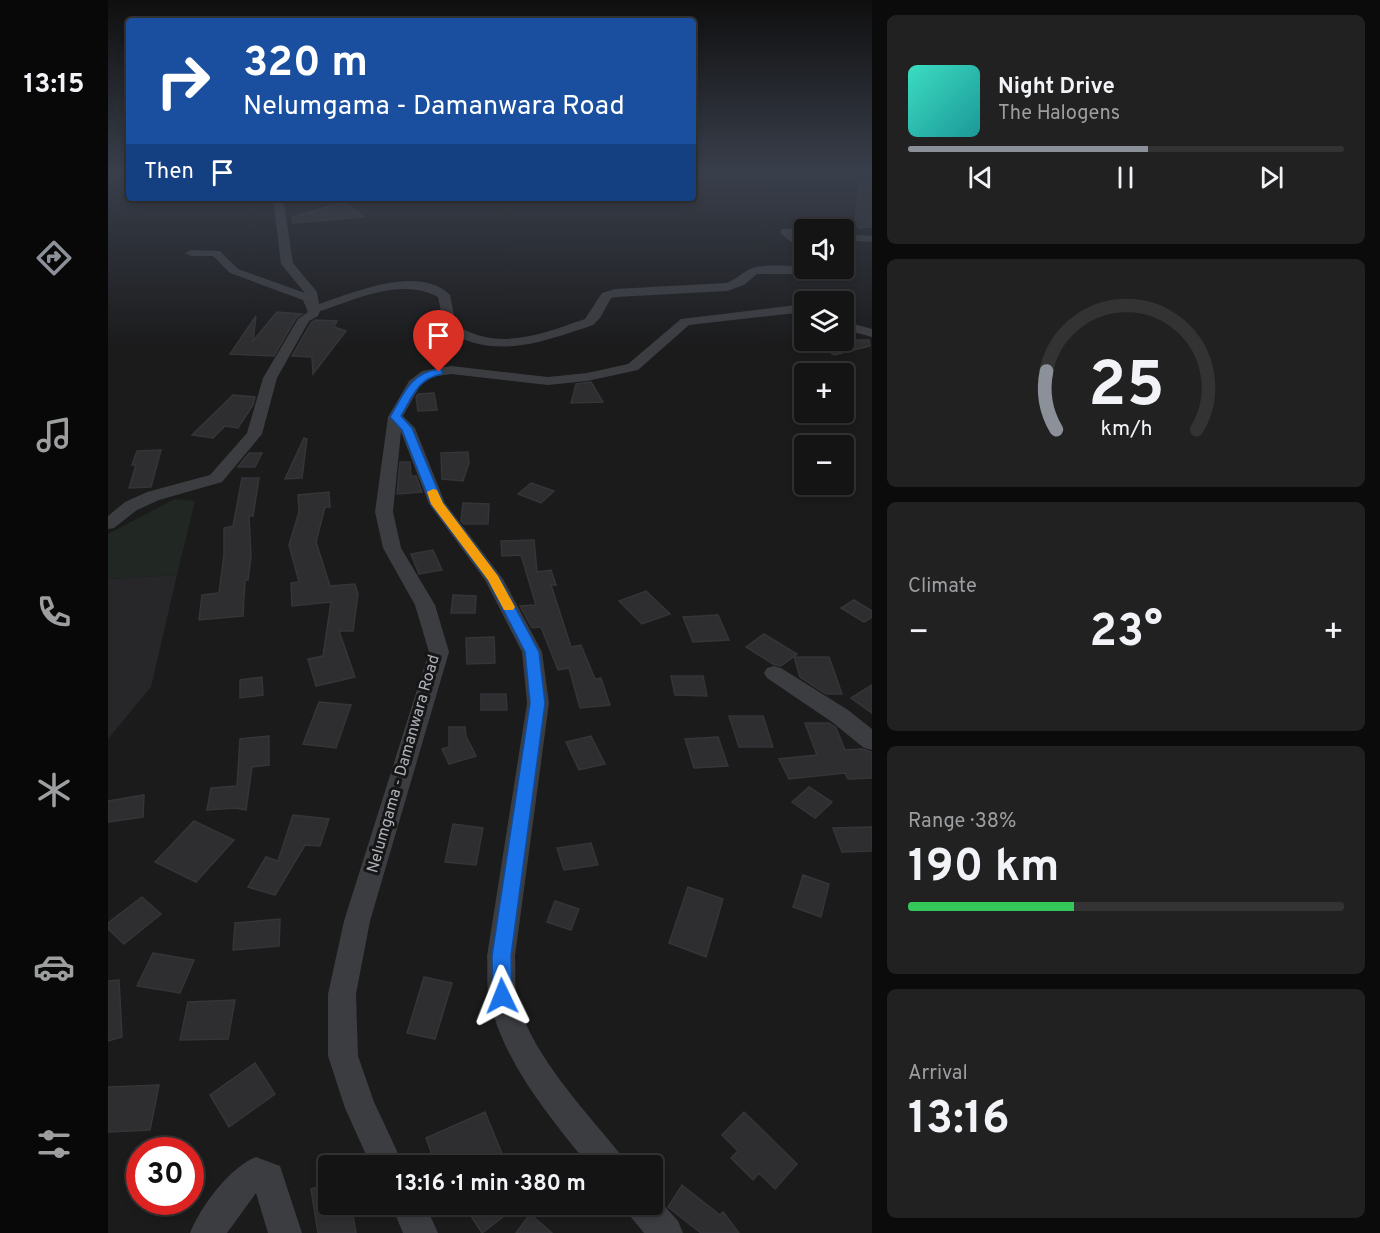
<!DOCTYPE html>
<meta charset="utf-8">
<style>
:root{--surface:#141415;--page:#212122;--text:#f1f3f6;--muted:#9d9ea0;--line:#333334;--accent:#8c9099}
body{margin:0;font-family:Overpass,sans-serif;background:var(--page);color:var(--text);height:100vh;display:flex;flex-direction:column;font-size:22px;white-space:nowrap}
*{box-sizing:border-box;margin:0}
p{font-size:20px;color:var(--muted)}
.icon{flex:none;width:33px;height:33px;fill:none;stroke:currentColor;stroke-width:2;stroke-linecap:round;stroke-linejoin:round}
.map{position:relative;flex:1;overflow:hidden}
.sheet{display:flex;flex-direction:column;gap:15px;padding:15px;background:#0b0b0c;width:508px}
.sheet>*{flex:none}
.top-card{position:absolute;left:18px;top:18px;width:570px;height:183px;border-radius:6px;box-shadow:0 3px 9px #0003,0 0 0 2px var(--line);background:#1a4fa0;color:#fff;overflow:hidden}
.fabs{position:absolute;left:686px;top:219px;display:grid;gap:12px}
.fabs a{display:grid;place-items:center;width:60px;height:60px;border-radius:6px;background:var(--surface);box-shadow:0 3px 9px #0003,0 0 0 2px var(--line);font-size:30px}
.speed{position:absolute;left:18px;top:1137px;display:flex;gap:12px;font-size:30px;font-weight:700;text-align:center}
.speed>*{display:grid;place-content:center;width:78px;height:78px;border-radius:50%;background:var(--surface);box-shadow:0 3px 9px #0003,0 0 0 2px var(--line);line-height:1}
.speed .limit{border:9px solid #d22;background:#fff;color:#111}
.pin{position:absolute;display:grid;place-items:center;width:51px;height:51px;color:#fff;margin:-62px -26px;border-radius:50% 50% 50% 0;rotate:-45deg;box-shadow:0 0 6px #0007}
.pin .icon{rotate:45deg}
.me{position:absolute;width:66px;margin:-33px;rotate:358deg;stroke-linejoin:round;filter:drop-shadow(0 0 4px #0008)}
.turn{display:flex;align-items:center;gap:21px;height:126px;padding:0 18px;font-size:27px}
.turn .icon{width:78px;height:78px;stroke-width:2.5}
.turn b{display:block;font-size:42px;line-height:51px}
.then{display:flex;align-items:center;height:57px;padding:0 18px;background:#0003;gap:12px;font-size:22px}
.big{font-size:45px;font-weight:700;line-height:1.1}
.sheet .widget{flex:1;display:flex;flex-direction:column;justify-content:center;gap:9px;min-width:0;padding:0 21px;border-radius:9px;background:var(--page)}
.sheet .dial{align-items:center;gap:0}
.dial svg{height:156px;overflow:visible;fill:none;stroke:var(--line);stroke-width:7;stroke-linecap:round;text-anchor:middle}
.dial text{fill:var(--text);stroke:none}
.song{display:flex;align-items:center;gap:18px}
.cover{width:72px;height:72px;border-radius:9px;background:linear-gradient(135deg,hsl(170 70% 55%),hsl(180 70% 35%))}
.played{height:6px;border-radius:3px;background:linear-gradient(90deg,var(--accent) 55%,var(--line) 55%)}
.keys{display:flex;justify-content:space-around;direction:ltr}
.heat{display:flex;justify-content:space-between;align-items:center;font-size:33px;direction:ltr}
.charge{height:9px;border-radius:4px;background:linear-gradient(90deg,#34c759 38%,var(--line) 0)}
.trip{position:absolute;left:210px;top:1155px;width:345px;height:60px;border-radius:6px;background:var(--surface);box-shadow:0 3px 9px #0003,0 0 0 2px var(--line);font-weight:700;line-height:60px;text-align:center}
main{display:flex;flex:1;min-height:0}
.tab-bar{display:flex;flex-direction:column;width:108px;justify-content:space-around;align-items:center;background:#080808;color:var(--muted)}
.tab-bar .icon{width:42px;height:42px}
.tab-bar .current{color:var(--accent)}
.tab-bar b{font-size:27px;color:var(--text)}
.map>svg:first-child{display:block}
.built{fill:#272729}
.green{fill:#212722}
.building{fill:#2e2e30;stroke:#353538;stroke-width:1.5}
.lines{fill:none;stroke-linecap:round;stroke-linejoin:round}
.minor{fill:#3c3d41;fill-rule:evenodd}
.route{fill:#1a73e8;stroke:#114b97;stroke-width:1.5}
.slow{fill:#f59e0b}
.labels{text-anchor:middle;dominant-baseline:central;stroke-width:6;stroke-linejoin:round;paint-order:stroke}
.street-label{font-size:16px;fill:#afb2ba;stroke:#161617}
</style>
<main>
<nav class="tab-bar">
<b>13:15</b>
<svg class="icon current" aria-label="directions" viewBox="0 0 24 24"><path d="M12 3l9 9-9 9-9-9zM9 14v-3h6M13 9l2 2-2 2"/></svg>
<svg class="icon" aria-label="music" viewBox="0 0 24 24"><path d="M9 18V5l10-2v13"/><circle cx="6" cy="18" r="3"/><circle cx="16" cy="16" r="3"/></svg>
<svg class="icon" aria-label="phone" viewBox="0 0 24 24"><path d="M5 4h4l2 5-3 2q2 4 5 5l2-3 5 2v4C11 20 4 13 5 4z"/></svg>
<svg class="icon" aria-label="climate" viewBox="0 0 24 24"><path d="M12 3v18M4 7l16 10M4 17L20 7"/></svg>
<svg class="icon" aria-label="car" viewBox="0 0 24 24"><path d="M5 17H2v-5l4-1 3-4h7l3 4 3 1v5h-3M9 17h6M6 11h13"/><circle cx="7" cy="17" r="2"/><circle cx="17" cy="17" r="2"/></svg>
<svg class="icon" aria-label="filters" viewBox="0 0 24 24"><path d="M4 7h16M4 17h16"/><circle cx="9" cy="7" r="2"/><circle cx="15" cy="17" r="2"/></svg>
</nav>
<div class="map">
<svg width="764" height="1233" viewBox="0 0 764 1233">
<rect width="100%" height="100%" fill="#1b1b1c"/>
<path class="built" d="M 69,575 L 43,687 L 0,739 L 0,579 Z"/>
<path class="green" d="M 67,499 L 87,501 L 69,575 L 0,579 L 0,534 Z"/>
<path class="building" d="M 751,183 L 764,184 L 764,227 L 751,228 L 747,224 Z
M 236,202 L 256,217 L 185,223 L 184,217 Z
M 169,312 L 194,314 L 188,318 L 166,356 L 122,354 L 148,316 L 145,341 Z
M 207,320 L 229,321 L 226,327 L 238,331 L 205,374 L 204,357 L 184,356 L 203,323 Z
M 702,340 L 761,340 L 762,346 L 726,355 Z
M 483,382 L 495,402 L 463,403 L 468,384 Z
M 326,393 L 329,410 L 310,411 L 308,397 L 310,394 Z
M 125,395 L 147,397 L 145,405 L 130,428 L 117,426 L 105,438 L 84,435 Z
M 196,438 L 199,439 L 194,478 L 177,479 Z
M 53,450 L 43,487 L 21,488 L 28,465 L 24,465 L 29,451 Z
M 360,452 L 361,463 L 355,481 L 334,479 L 333,453 Z
M 141,453 L 154,453 L 147,467 L 130,467 Z
M 292,462 L 302,462 L 303,476 L 308,476 L 314,492 L 289,494 Z
M 134,478 L 151,478 L 145,516 L 141,516 L 143,556 L 140,580 L 137,580 L 135,616 L 91,620 L 94,595 L 111,593 L 116,554 L 116,528 L 125,526 Z
M 423,483 L 446,491 L 433,503 L 410,494 Z
M 221,492 L 222,507 L 217,507 L 208,542 L 222,586 L 247,584 L 250,594 L 245,631 L 231,631 L 247,677 L 208,686 L 200,659 L 215,656 L 223,602 L 184,606 L 183,583 L 191,582 L 181,545 L 191,512 L 190,495 Z
M 355,503 L 381,504 L 380,524 L 356,524 L 353,521 Z
M 426,540 L 429,572 L 443,570 L 448,585 L 443,585 L 463,647 L 473,645 L 487,679 L 493,678 L 502,705 L 472,708 L 461,668 L 450,670 L 433,627 L 424,628 L 412,606 L 428,605 L 413,555 L 394,556 L 393,541 Z
M 325,550 L 334,570 L 311,574 L 303,554 Z
M 538,591 L 562,614 L 534,624 L 511,601 Z
M 345,595 L 368,596 L 367,613 L 343,613 Z
M 746,600 L 764,611 L 764,617 L 756,622 L 733,608 Z
M 610,615 L 621,640 L 585,642 L 575,617 Z
M 656,634 L 689,654 L 673,666 L 665,664 L 638,647 Z
M 386,637 L 387,663 L 359,664 L 358,638 Z
M 686,657 L 721,657 L 734,694 L 718,694 L 692,677 Z
M 563,676 L 595,676 L 599,696 L 567,695 Z
M 154,677 L 155,695 L 132,698 L 132,680 Z
M 764,685 L 764,713 L 743,698 Z
M 373,694 L 398,694 L 399,710 L 373,710 Z
M 211,702 L 243,705 L 228,748 L 195,744 Z
M 621,716 L 655,716 L 665,747 L 631,747 Z
M 697,723 L 721,723 L 728,728 L 737,750 L 754,749 L 764,752 L 764,778 L 740,779 L 737,773 L 681,779 L 671,759 L 709,755 Z
M 341,727 L 357,727 L 358,736 L 368,756 L 341,764 L 334,749 L 341,747 Z
M 161,736 L 161,765 L 144,767 L 138,810 L 128,808 L 99,810 L 103,788 L 129,786 L 132,739 Z
M 483,736 L 497,764 L 471,770 L 458,742 Z
M 610,737 L 620,766 L 586,768 L 577,739 Z
M 701,787 L 724,802 L 707,818 L 684,802 Z
M 36,795 L 35,817 L 0,822 L 0,801 Z
M 185,815 L 221,819 L 212,846 L 197,845 L 167,895 L 140,887 L 158,857 L 170,861 Z
M 86,821 L 126,840 L 88,882 L 47,862 Z
M 345,824 L 375,828 L 368,865 L 337,862 Z
M 764,827 L 764,851 L 734,852 L 725,828 Z
M 483,843 L 490,865 L 456,870 L 449,848 Z
M 695,875 L 721,884 L 713,917 L 685,907 Z
M 580,887 L 615,899 L 598,957 L 561,943 Z
M 34,897 L 53,914 L 16,944 L 0,929 L 0,923 Z
M 447,901 L 471,909 L 463,930 L 439,922 Z
M 172,919 L 171,946 L 125,950 L 127,923 Z
M 45,953 L 86,960 L 72,993 L 29,986 Z
M 316,977 L 344,983 L 327,1039 L 299,1033 Z
M 11,980 L 14,1037 L 0,1041 L 0,981 Z
M 127,1000 L 120,1039 L 72,1040 L 80,1002 Z
M 147,1063 L 167,1094 L 121,1127 L 102,1095 Z
M 51,1085 L 42,1130 L 0,1132 L 0,1087 Z
M 377,1112 L 399,1166 L 328,1166 L 318,1138 Z
M 636,1112 L 689,1164 L 667,1189 L 651,1173 L 645,1180 L 623,1158 L 630,1151 L 614,1135 Z
M 220,1184 L 220,1204 L 243,1204 L 248,1233 L 210,1233 L 203,1189 Z
M 574,1185 L 612,1215 L 615,1212 L 631,1233 L 593,1233 L 560,1207 Z
M 355,1204 L 412,1204 L 374,1233 Z
M 422,1214 L 444,1233 L 408,1233 Z"/>
<g class="lines">
<path class="minor" d="M 165,198 L 175,198 L 185,263 L 209,292 L 211,304 C 245,293 311,264 342,295 L 348,325 C 391,352 433,334 477,319 L 494,293 L 507,289 L 618,283 C 628,280 633,273 642,269 C 655,262 705,268 722,268 L 722,271 L 716,274 L 649,274 L 636,285 L 619,291 L 508,297 L 503,298 L 492,318 L 485,325 C 434,342 387,361 337,330 L 330,297 C 292,277 250,299 212,311 L 210,316 L 201,321 L 169,378 L 154,434 L 114,482 L 51,500 L 29,510 L 6,528 L 0,529 L 0,516 L 17,502 L 39,492 L 102,475 L 139,433 L 155,378 L 190,319 L 200,312 L 195,300 L 122,273 L 105,256 L 83,256 L 77,253 L 83,250 L 112,251 L 130,269 L 197,293 L 173,264 Z
M 696,228 L 700,230 L 696,230 L 696,234 L 685,234 L 696,243 L 696,252 L 672,233 L 673,229 Z
M 735,234 L 764,236 L 764,242 L 735,240 Z
M 688,305 L 696,306 L 696,314 L 688,313 L 581,325 L 530,370 L 479,381 L 440,385 L 343,374 L 323,377 L 312,386 L 295,416 L 307,428 L 337,503 L 395,579 L 434,652 L 441,703 L 407,956 C 408,970 406,984 409,998 C 423,1055 477,1110 513,1155 L 518,1166 L 481,1166 C 441,1116 394,1061 381,997 C 378,984 380,970 379,956 L 419,703 L 414,652 L 377,580 L 321,504 L 293,432 L 285,512 L 293,548 L 327,605 L 341,652 L 262,921 L 248,994 L 250,1056 L 266,1102 L 296,1166 L 263,1166 L 237,1108 L 220,1056 L 220,994 L 236,921 L 321,652 L 307,605 L 275,548 L 267,512 L 280,417 L 301,381 L 314,371 L 343,366 L 440,377 L 479,373 L 520,364 L 573,319 Z
M 735,321 L 764,329 L 764,337 L 735,329 Z
M 666,666 L 673,668 L 740,710 L 764,729 L 764,750 L 756,748 L 724,722 L 659,678 L 656,673 L 659,668 Z
M 148,1157 L 172,1166 L 194,1233 L 160,1233 L 148,1193 L 119,1233 L 82,1233 C 93,1206 121,1168 148,1157 Z
M 544,1192 L 570,1221 L 575,1233 L 536,1233 L 522,1216 L 518,1204 L 544,1204 Z
M 283,1204 L 317,1204 L 330,1233 L 295,1233 Z"/>
</g>
<linearGradient id="sky" x2="0" y2="1"><stop stop-color="#0f0f0f"/><stop offset="0.5" stop-color="#393f4b"/><stop offset="1" stop-color="#393f4b" stop-opacity="0"/></linearGradient>
<rect width="764" height="346" fill="url(#sky)"/>
<path class="route" d="M 331,369 L 334,370 L 334,374 C 309,379 305,396 293,416 L 304,428 L 335,503 L 392,579 L 431,652 L 437,703 L 403,956 L 404,996 L 402,1003 L 394,1006 L 387,1003 L 385,996 L 384,956 L 422,703 L 417,652 L 380,580 L 323,504 L 294,430 L 282,417 C 296,394 302,373 331,369 Z"/>
<path class="slow" d="M 325,489 L 329,490 L 335,503 L 390,576 L 407,607 L 405,610 L 396,610 L 380,580 L 323,504 L 319,492 Z"/>
<g class="labels">
<g class="street-label">
<text transform="translate(296 764) rotate(-74)">Nelumgama - Damanwara Road</text>
</g>
</g>
</svg>
<div class="fabs">
<a><svg class="icon" aria-label="sound" viewBox="0 0 24 24"><path d="M4 9h4l5-4v14l-5-4H4zM17 9q2 3 0 6"/></svg></a>
<a><svg class="icon" aria-label="layers" viewBox="0 0 24 24"><path d="M12 4l9 5-9 5-9-5zM3 14l9 5 9-5"/></svg></a>
<a>+</a>
<a>−</a>
</div>
<div class="speed"><div class="limit">30</div></div>
<div class="pin" style="left:331px;top:372px;background:#d93025"><svg class="icon" aria-label="arrive" viewBox="0 0 24 24"><path d="M6 21V4h12l-3 4 3 4H6"/></svg></div>
<svg class="me" style="left:394px;top:996px" viewBox="-20 -20 40 40"><path d="M0-17L14 15 0 8-14 15z" fill="#1a73e8" stroke="#fff" stroke-width="4"/></svg>
<div class="trip">13:16 · 1 min · 380 m</div>
<div class="top-card">
<div class="turn"><svg class="icon" aria-label="right" viewBox="0 0 24 24"><path d="M7 20v-9h11M14 6l5 5-5 5"/></svg><div><b>320 m</b>Nelumgama - Damanwara Road</div></div>
<div class="then">Then<svg class="icon" aria-label="arrive" viewBox="0 0 24 24"><path d="M6 21V4h12l-3 4 3 4H6"/></svg></div>
</div>
</div>
<section class="sheet">
<div class="widget">
<div class="song"><i class="cover"></i><div><b>Night Drive</b><p>The Halogens</p></div></div>
<div class="played"></div>
<div class="keys"><svg class="icon" aria-label="previous" viewBox="0 0 24 24"><path d="M18 5L8 12l10 7zM5 5v14"/></svg><svg class="icon" aria-label="pause" viewBox="0 0 24 24"><path d="M8 5v14M16 5v14"/></svg><svg class="icon" aria-label="next" viewBox="0 0 24 24"><path d="M6 5l10 7-10 7zM19 5v14"/></svg></div>
</div>
<div class="widget dial"><svg viewBox="0 0 100 80">
<path d="M14 69A42 42 0 1 1 86 69"/>
<path d="M14 69A42 42 0 0 1 9 39" stroke="#8c9099"/>
<text x="50" y="56" font-size="32" font-weight="700">25</text>
<text x="50" y="72" font-size="11">km/h</text>
</svg></div>
<div class="widget"><p>Climate</p>
<div class="heat"><a>−</a><b class="big">23°</b><a>+</a></div>
</div>
<div class="widget"><p>Range · 38%</p><b class="big">190 km</b><div class="charge"></div></div>
<div class="widget"><p>Arrival</p><b class="big">13:16</b></div>
</section>
</main>
